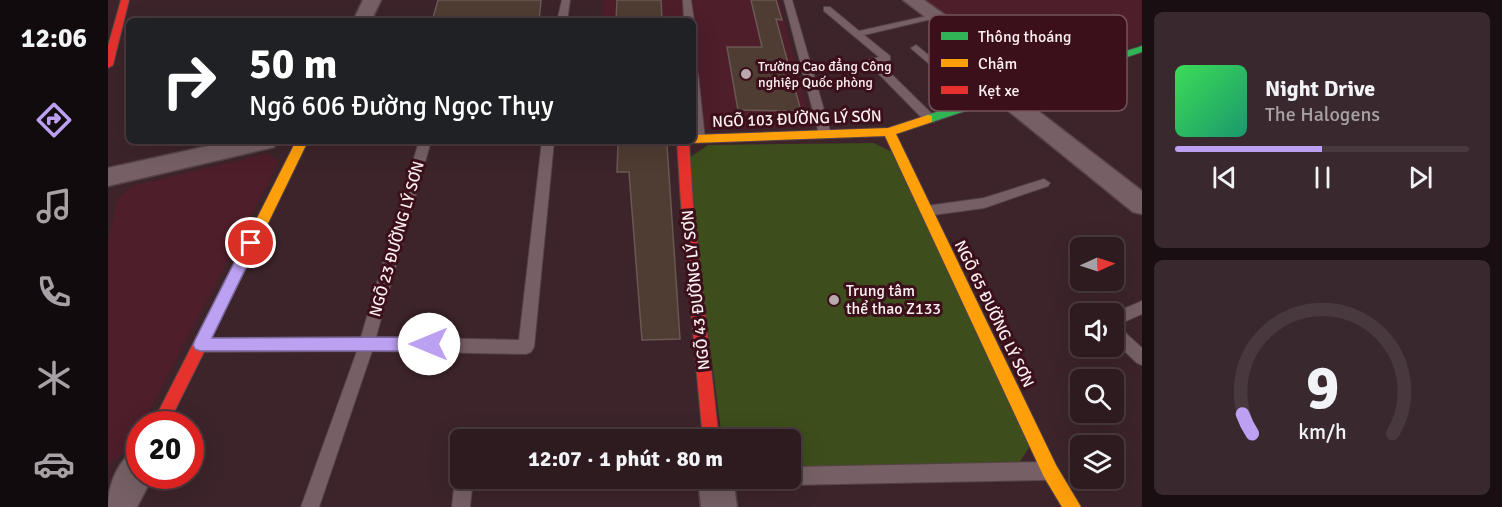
<!DOCTYPE html>
<html lang="vi">
<meta charset="utf-8">
<style>
:root{--surface:#2d1b20;--page:#39282d;--text:#f1f3f6;--muted:#a7a1a5;--line:#48393e;--accent:#bca0f2}
body{margin:0;font-family:Signika,sans-serif;background:var(--page);color:var(--text);height:100vh;display:flex;flex-direction:column;font-size:22px;white-space:nowrap}
*{box-sizing:border-box;margin:0}
p{font-size:20px;color:var(--muted)}
.icon{flex:none;width:33px;height:33px;fill:none;stroke:currentColor;stroke-width:2;stroke-linecap:round;stroke-linejoin:round}
.map{position:relative;flex:1;overflow:hidden}
.drawer{display:flex;flex-direction:column;gap:12px;padding:12px;background:#190f12;width:360px}
.drawer>*{flex:none}
.guide{position:absolute;left:18px;top:18px;width:570px;height:126px;border-radius:9px;box-shadow:0 6px 24px #0002,0 0 0 2px var(--line);background:#202124;color:#fff;overflow:hidden}
.needle{width:39px;rotate:87deg}
.buttons{position:absolute;left:962px;top:237px;display:grid;gap:12px}
.buttons a{display:grid;place-items:center;width:54px;height:54px;border-radius:9px;background:var(--surface);box-shadow:0 6px 24px #0002,0 0 0 2px var(--line);font-size:30px}
.speed{position:absolute;left:18px;top:411px;display:flex;gap:12px;font-size:30px;font-weight:700;text-align:center}
.speed>*{display:grid;place-content:center;width:78px;height:78px;border-radius:50%;background:var(--surface);box-shadow:0 6px 24px #0002,0 0 0 2px var(--line);line-height:1}
.speed .limit{border:9px solid #d22;background:#fff;color:#111}
.pin{position:absolute;display:grid;place-items:center;width:51px;height:51px;color:#fff;margin:-26px;border:3px solid #fff;border-radius:50%;box-shadow:0 2px 6px #0007}
.me{position:absolute;width:66px;margin:-33px;rotate:270deg;stroke-linejoin:round;filter:drop-shadow(0 0 4px #0008)}
.turn{display:flex;align-items:center;gap:21px;height:126px;padding:0 24px;font-size:27px}
.turn .icon{width:78px;height:78px;stroke-width:2.5}
.turn b{display:block;font-size:42px;line-height:51px}
.drawer .tile{flex:1;display:flex;flex-direction:column;justify-content:center;gap:9px;min-width:0;padding:0 21px;border-radius:9px;background:var(--page)}
.drawer .dial{align-items:center;gap:0}
.dial svg{height:156px;overflow:visible;fill:none;stroke:var(--line);stroke-width:7;stroke-linecap:round;text-anchor:middle}
.dial text{fill:var(--text);stroke:none}
.song{display:flex;align-items:center;gap:18px}
.cover{width:72px;height:72px;border-radius:9px;background:linear-gradient(135deg,hsl(130 70% 55%),hsl(160 70% 35%))}
.played{height:6px;border-radius:3px;background:linear-gradient(90deg,var(--accent) 50%,var(--line) 50%)}
.keys{display:flex;justify-content:space-around;direction:ltr}
.trip{position:absolute;left:342px;top:429px;width:351px;height:60px;border-radius:9px;background:var(--surface);box-shadow:0 6px 24px #0002,0 0 0 2px var(--line);font-weight:700;line-height:60px;text-align:center}
main{display:flex;flex:1;min-height:0}
.dock{display:flex;flex-direction:column;width:108px;justify-content:space-around;align-items:center;background:#120b0d;color:var(--muted)}
.dock .icon{width:42px;height:42px}
.dock .current{color:var(--accent)}
.dock b{font-size:27px;color:var(--text)}
.map>svg:first-child{display:block}
.built{fill:#4e1e2a}
.green{fill:#3d4d1b}
.building{fill:#4f3c32;stroke:#695853;stroke-width:1.5}
.lines{fill:none;stroke-linecap:round;stroke-linejoin:round}
.lane-casing{stroke:#554347;stroke-width:2}
.street-casing{stroke:#554347;stroke-width:3}
.fast-casing{stroke:#554347;stroke-width:2}
.slow-casing{stroke:#554347;stroke-width:2}
.jam-casing{stroke:#554347;stroke-width:2}
.lane{fill:#766065;fill-rule:evenodd}
.street{fill:#766065;fill-rule:evenodd}
.fast{fill:#30b455;fill-rule:evenodd}
.slow{fill:#ff9f0a;fill-rule:evenodd}
.jam{fill:#e5322d;fill-rule:evenodd}
.route{fill:#bca0f2;stroke:#7a689d;stroke-width:1.5}
.poi-dot{fill:#b9a9ac;stroke:#3b101b;stroke-width:2}
.labels{text-anchor:middle;dominant-baseline:central;stroke-width:6;stroke-linejoin:round;paint-order:stroke}
.far-poi-label{font-size:14px;fill:#fdf0f2;stroke:#3b101b;text-anchor:start}
.street-label{font-size:16px;fill:#fdf0f2;stroke:#3b101b}
.poi-label{font-size:16px;fill:#fdf0f2;stroke:#3b101b;text-anchor:start}
.key{fill:#3b101b;stroke:#75535c;stroke-width:1.5}
.key-label{font-size:16px;fill:#fdf0f2}
</style>
<main>
<nav class="dock">
<b>12:06</b>
<svg class="icon current" aria-label="directions" viewBox="0 0 24 24"><path d="M12 3l9 9-9 9-9-9zM9 14v-3h6M13 9l2 2-2 2"/></svg>
<svg class="icon" aria-label="music" viewBox="0 0 24 24"><path d="M9 18V5l10-2v13"/><circle cx="6" cy="18" r="3"/><circle cx="16" cy="16" r="3"/></svg>
<svg class="icon" aria-label="phone" viewBox="0 0 24 24"><path d="M5 4h4l2 5-3 2q2 4 5 5l2-3 5 2v4C11 20 4 13 5 4z"/></svg>
<svg class="icon" aria-label="climate" viewBox="0 0 24 24"><path d="M12 3v18M4 7l16 10M4 17L20 7"/></svg>
<svg class="icon" aria-label="car" viewBox="0 0 24 24"><path d="M5 17H2v-5l4-1 3-4h7l3 4 3 1v5h-3M9 17h6M6 11h13"/><circle cx="7" cy="17" r="2"/><circle cx="17" cy="17" r="2"/></svg>
</nav>
<div class="map">
<svg width="1034" height="507" viewBox="0 0 1034 507">
<rect width="100%" height="100%" fill="#3c242a"/>
<path class="built" d="M 495,0 L 671,0 L 704,127 L 585,130 L 585,21 L 494,21 Z
M 816,0 L 1034,0 L 1034,42 L 925,77 Z
M 160,153 L 171,162 L 35,424 L 32,424 L 31,431 L 22,449 L 0,465 L 0,244 L 9,199 L 24,186 Z"/>
<path class="green" d="M 766,143 L 786,153 L 923,444 L 910,465 L 683,470 L 682,440 L 614,439 L 578,160 L 600,145 Z"/>
<path class="building" d="M 330,0 L 433,0 L 431,21 L 324,21 Z
M 509,0 L 553,0 L 554,21 L 508,21 Z
M 643,0 L 668,0 L 674,20 L 668,19 L 693,111 L 630,110 L 619,47 L 654,47 Z
M 510,144 L 559,145 L 572,339 L 534,340 L 521,172 L 509,172 Z"/>
<g class="lines">
<defs>
<path id="lane" d="M 454,0 L 462,0 L 459,21 L 449,21 Z
M 575,0 L 583,0 L 586,21 L 585,22 L 576,21 Z
M 676,0 L 684,0 L 723,134 L 721,137 L 717,138 L 711,134 Z
M 716,7 L 722,7 L 751,31 L 828,14 L 828,18 L 756,35 L 782,56 L 782,60 L 772,63 L 826,116 L 826,122 L 818,122 L 761,64 L 761,60 L 771,57 L 716,11 Z
M 808,45 L 876,100 L 876,104 L 868,104 L 805,50 L 803,48 Z
M 585,71 L 590,74 L 597,139 L 591,143 L 585,139 Z
M 311,141 L 323,141 L 268,337 L 411,340 L 434,141 L 446,141 L 426,347 L 423,352 L 418,354 L 264,351 L 211,507 L 193,507 L 249,351 L 94,352 L 89,350 L 86,345 L 89,340 L 94,338 L 253,337 Z
M 936,179 L 942,183 L 940,186 L 876,208 L 818,216 L 812,211 L 818,206 L 876,198 Z
M 1034,301 L 1034,314 L 1009,325 L 1034,348 L 1034,365 L 1029,363 L 1005,340 L 1004,314 Z
M 937,462 L 943,465 L 946,471 L 943,477 L 937,480 L 682,485 L 676,482 L 674,478 L 682,478 L 682,467 Z
M 352,471 L 352,478 L 365,478 L 362,507 L 344,507 L 347,478 Z"/>
<path id="street" d="M 255,0 L 273,0 L 263,21 L 245,21 Z
M 795,0 L 816,0 L 929,81 L 932,86 L 929,91 L 922,92 L 915,91 Z
M 895,88 L 903,90 L 1034,191 L 1034,214 L 1025,212 L 887,100 L 884,95 L 887,90 Z
M 123,141 L 169,141 L 166,147 L 158,149 L 0,186 L 0,168 Z
M 32,448 L 32,476 L 45,476 L 29,507 L 0,507 C 0,485 10,457 32,448 Z
M 590,478 L 625,478 L 629,507 L 593,507 Z"/>
<path id="fast" d="M 1034,46 L 1034,52 L 824,122 L 820,123 L 814,119 L 816,116 Z"/>
<path id="slow" d="M 820,115 L 824,116 L 824,122 L 788,134 L 948,465 L 973,507 L 954,507 L 936,477 L 777,136 L 585,143 L 581,141 L 585,141 L 585,135 L 780,128 Z
M 188,141 L 200,141 L 146,252 L 136,252 L 134,248 Z"/>
<path id="jam" d="M 13,0 L 21,0 L 5,65 L 0,68 L 0,46 Z
M 569,141 L 581,141 L 585,204 L 611,440 L 595,440 L 573,204 Z
M 141,243 L 146,244 L 148,248 L 60,424 L 44,424 L 136,244 Z"/>
</defs>
<use href="#lane" class="lane-casing"/>
<use href="#street" class="street-casing"/>
<use href="#fast" class="fast-casing"/>
<use href="#slow" class="slow-casing"/>
<use href="#jam" class="jam-casing"/>
<use href="#lane" class="lane"/>
<use href="#street" class="street"/>
<use href="#fast" class="fast"/>
<use href="#slow" class="slow"/>
<use href="#jam" class="jam"/>
</g>
<path class="route" d="M 143,238 L 150,243 L 104,338 L 321,337 L 326,339 L 329,344 L 326,349 L 321,351 L 92,351 L 87,349 L 85,345 L 87,340 L 138,239 Z"/>
<g class="poi-dot">
<circle cx="638" cy="74" r="6"/>
<circle cx="726" cy="300" r="6"/>
</g>
<g class="labels">
<g class="far-poi-label">
<text x="650" y="66">Trường Cao đẳng Công<tspan x="650" dy="16">nghiệp Quốc phòng</tspan></text>
</g>
<g class="street-label">
<text transform="translate(689 119) rotate(-2)">NGÕ 103 ĐƯỜNG LÝ SƠN</text>
<text transform="translate(289 239) rotate(-74)">NGÕ 23 ĐƯỜNG LÝ SƠN</text>
<text transform="translate(588 290) rotate(-96)">NGÕ 43 ĐƯỜNG LÝ SƠN</text>
<text transform="translate(886 314) rotate(64)">NGÕ 65 ĐƯỜNG LÝ SƠN</text>
</g>
<g class="poi-label">
<text x="738" y="291">Trung tâm<tspan x="738" dy="18">thể thao Z133</tspan></text>
</g>
</g>
<rect x="821" y="15" width="198" height="96" rx="9" class="key"/>
<rect x="833" y="32" width="27" height="8" fill="#30b455"/>
<rect x="833" y="59" width="27" height="8" fill="#ff9f0a"/>
<rect x="833" y="86" width="27" height="8" fill="#e5322d"/>
<g class="key-label">
<text x="870" y="42">Thông thoáng</text>
<text x="870" y="69">Chậm</text>
<text x="870" y="96">Kẹt xe</text>
</g>
</svg>
<div class="buttons">
<a><svg class="needle" viewBox="-14 -14 28 28"><path d="M0-13l5 13h-10z" fill="#e53935"/><path d="M0 13l5-13h-10z" fill="#a7a1a5"/></svg></a>
<a><svg class="icon" aria-label="sound" viewBox="0 0 24 24"><path d="M4 9h4l5-4v14l-5-4H4zM17 9q2 3 0 6"/></svg></a>
<a><svg class="icon" aria-label="search" viewBox="0 0 24 24"><circle cx="10" cy="10" r="6"/><path d="M15 15l6 6"/></svg></a>
<a><svg class="icon" aria-label="layers" viewBox="0 0 24 24"><path d="M12 4l9 5-9 5-9-5zM3 14l9 5 9-5"/></svg></a>
</div>
<div class="speed"><div class="limit">20</div></div>
<div class="pin" style="left:143px;top:243px;background:#d93025"><svg class="icon" aria-label="arrive" viewBox="0 0 24 24"><path d="M6 21V4h12l-3 4 3 4H6"/></svg></div>
<svg class="me" style="left:321px;top:344px" viewBox="-20 -20 40 40"><circle r="19" fill="#fff"/><path d="M0-13L10 11 0 6-10 11z" fill="#bca0f2"/></svg>
<div class="trip">12:07 · 1 phút · 80 m</div>
<div class="guide">
<div class="turn"><svg class="icon" aria-label="right" viewBox="0 0 24 24"><path d="M7 20v-9h11M14 6l5 5-5 5"/></svg><div><b>50 m</b>Ngõ 606 Đường Ngọc Thụy</div></div>
</div>
</div>
<section class="drawer">
<div class="tile">
<div class="song"><i class="cover"></i><div><b>Night Drive</b><p>The Halogens</p></div></div>
<div class="played"></div>
<div class="keys"><svg class="icon" aria-label="previous" viewBox="0 0 24 24"><path d="M18 5L8 12l10 7zM5 5v14"/></svg><svg class="icon" aria-label="pause" viewBox="0 0 24 24"><path d="M8 5v14M16 5v14"/></svg><svg class="icon" aria-label="next" viewBox="0 0 24 24"><path d="M6 5l10 7-10 7zM19 5v14"/></svg></div>
</div>
<div class="tile dial"><svg viewBox="0 0 100 80">
<path d="M14 69A42 42 0 1 1 86 69"/>
<path d="M14 69A42 42 0 0 1 9 59" stroke="#bca0f2"/>
<text x="50" y="56" font-size="32" font-weight="700">9</text>
<text x="50" y="72" font-size="11">km/h</text>
</svg></div>
</section>
</main>
